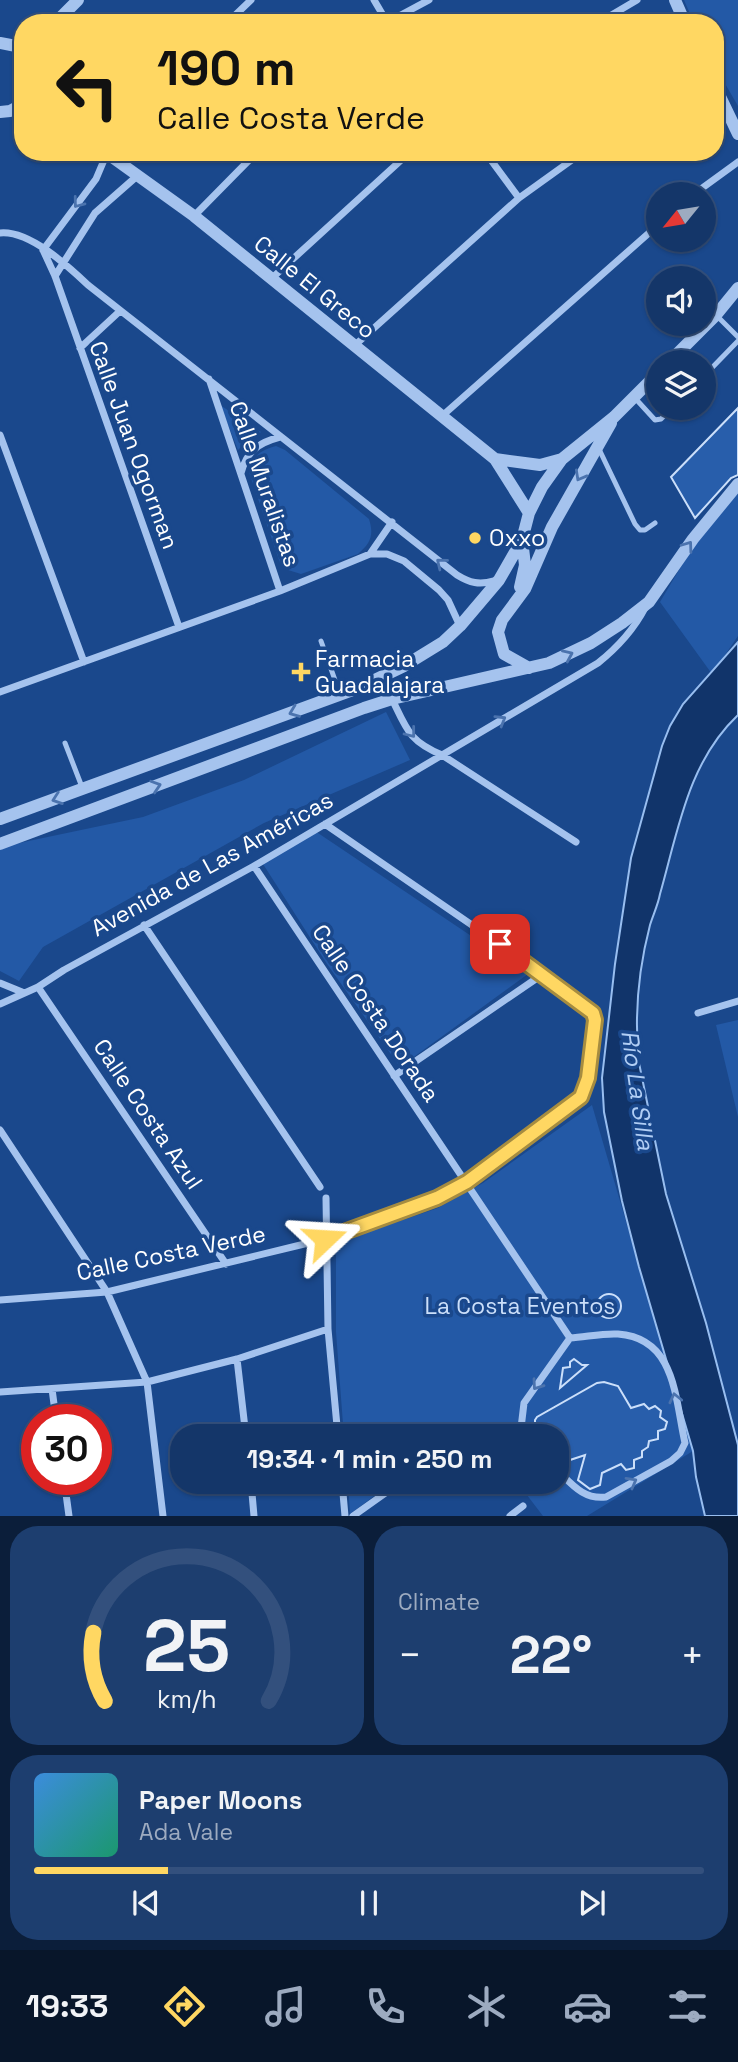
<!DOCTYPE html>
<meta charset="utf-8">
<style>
:root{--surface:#143669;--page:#1d3e6f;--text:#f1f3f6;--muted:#9dabc0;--line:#33507d;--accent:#ffd762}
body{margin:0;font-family:"Space Grotesk",sans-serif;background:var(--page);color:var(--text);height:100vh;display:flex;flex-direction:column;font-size:26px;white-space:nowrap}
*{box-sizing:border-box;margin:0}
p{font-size:23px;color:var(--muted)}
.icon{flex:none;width:38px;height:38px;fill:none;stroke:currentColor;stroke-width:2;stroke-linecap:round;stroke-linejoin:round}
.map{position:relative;height:1516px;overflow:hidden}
.side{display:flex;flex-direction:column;gap:10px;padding:10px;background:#0b1e3a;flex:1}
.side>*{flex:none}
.banner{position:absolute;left:14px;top:14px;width:710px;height:147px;border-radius:28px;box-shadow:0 2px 5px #0004,0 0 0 2px var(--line);background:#ffd762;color:#111;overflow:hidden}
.needle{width:46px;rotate:240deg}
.buttons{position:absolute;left:646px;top:182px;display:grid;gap:14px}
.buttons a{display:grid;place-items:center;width:70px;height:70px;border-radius:50%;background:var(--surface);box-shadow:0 2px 5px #0004,0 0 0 2px var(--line);font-size:35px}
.speed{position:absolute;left:21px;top:1404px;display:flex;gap:14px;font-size:35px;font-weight:700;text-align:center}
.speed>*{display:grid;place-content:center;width:91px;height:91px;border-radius:50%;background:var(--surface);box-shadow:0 2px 5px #0004,0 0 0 2px var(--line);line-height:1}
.speed .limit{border:10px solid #d22;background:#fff;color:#111}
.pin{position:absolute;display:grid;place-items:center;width:60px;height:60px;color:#fff;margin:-30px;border-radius:14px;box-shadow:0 4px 10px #0006}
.me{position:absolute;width:77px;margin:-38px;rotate:70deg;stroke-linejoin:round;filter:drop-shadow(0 0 5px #0008)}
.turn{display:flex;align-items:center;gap:24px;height:147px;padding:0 28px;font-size:32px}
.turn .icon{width:91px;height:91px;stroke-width:2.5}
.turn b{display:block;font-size:49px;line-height:60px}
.big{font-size:52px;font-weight:600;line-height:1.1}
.side .card{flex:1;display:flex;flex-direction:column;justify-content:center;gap:10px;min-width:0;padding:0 24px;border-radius:28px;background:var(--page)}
.side .dial{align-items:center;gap:0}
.dial svg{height:182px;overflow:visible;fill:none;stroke:var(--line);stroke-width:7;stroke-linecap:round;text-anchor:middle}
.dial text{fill:var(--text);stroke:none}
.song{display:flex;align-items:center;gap:21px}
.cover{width:84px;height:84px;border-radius:10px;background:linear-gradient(135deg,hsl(210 70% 55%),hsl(160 70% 35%))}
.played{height:7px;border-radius:4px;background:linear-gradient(90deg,var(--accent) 20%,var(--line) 20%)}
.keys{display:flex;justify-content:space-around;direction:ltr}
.heat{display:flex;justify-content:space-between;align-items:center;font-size:38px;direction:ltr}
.side .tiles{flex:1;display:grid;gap:10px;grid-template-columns:1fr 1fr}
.card:last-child{grid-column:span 2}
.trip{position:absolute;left:170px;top:1424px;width:399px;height:70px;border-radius:28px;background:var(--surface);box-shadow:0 2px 5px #0004,0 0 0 2px var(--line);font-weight:600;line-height:70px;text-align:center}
.tabs{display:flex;height:112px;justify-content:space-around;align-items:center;background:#08162a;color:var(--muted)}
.tabs .icon{width:49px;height:49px}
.tabs .active{color:var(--accent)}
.tabs b{font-size:32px;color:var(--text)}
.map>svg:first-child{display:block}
.green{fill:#2359a6}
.water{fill:#11346a;stroke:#98bef0;stroke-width:2}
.building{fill:#285eab;stroke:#cbdffa;stroke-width:2}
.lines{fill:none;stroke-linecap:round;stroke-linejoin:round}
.service{stroke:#a5c3ee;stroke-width:5}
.minor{stroke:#a5c3ee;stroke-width:7}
.tertiary{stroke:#a5c3ee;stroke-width:12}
.oneway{stroke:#4b73ae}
.route-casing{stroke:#a68c40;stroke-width:18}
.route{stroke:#ffd762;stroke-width:12}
.poi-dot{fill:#ffd762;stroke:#1a488c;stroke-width:2.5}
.labels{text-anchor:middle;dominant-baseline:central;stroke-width:7;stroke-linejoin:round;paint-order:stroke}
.street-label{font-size:23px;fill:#fff;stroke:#1a488c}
.poi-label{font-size:23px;fill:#fff;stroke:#1a488c;text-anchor:start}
.park-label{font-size:23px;fill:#cbdffa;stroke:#1a488c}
.water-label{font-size:24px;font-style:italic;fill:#b1cef5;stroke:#1a488c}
</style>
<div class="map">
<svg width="738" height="1516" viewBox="0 0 738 1516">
<rect width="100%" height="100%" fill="#1a488c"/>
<path class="green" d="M 684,0 L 738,0 L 738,106 L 716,68 L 716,23 L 694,23 Z
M 220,405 L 261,432 L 246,442 L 238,450 Z
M 276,446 L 285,450 L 369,519 C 374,535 371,543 358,554 L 301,574 L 288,570 L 280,563 L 249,472 C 252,456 261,450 276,446 Z
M 738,491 L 738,636 L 712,674 L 660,602 L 689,553 Z
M 386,712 L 410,760 L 264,823 L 43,947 L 19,981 L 0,971 L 0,847 L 143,817 L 244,780 Z
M 315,831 L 528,974 L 400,1067 L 327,964 L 263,864 Z
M 738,1020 L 738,1117 L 716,1025 Z
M 592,1105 L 693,1451 L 587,1516 L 543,1516 L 517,1482 L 556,1482 L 556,1437 L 482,1437 L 472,1424 L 455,1437 L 344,1437 L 336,1332 L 336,1243 L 438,1208 L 483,1183 Z
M 348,1482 L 393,1482 L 350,1514 Z"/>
<path class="water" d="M 738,642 L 738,715 C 688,762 678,831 660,894 C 658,905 653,915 650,925 C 638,971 634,1016 639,1063 L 666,1194 L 706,1323 L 738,1445 L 738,1516 L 705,1516 L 696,1477 L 693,1451 L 639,1267 L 622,1201 L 604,1112 L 602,1078 L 615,964 L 631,858 L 662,746 L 670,726 L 683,704 Z"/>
<path class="building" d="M 738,408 L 738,475 L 731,478 L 695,518 L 671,477 Z
M597 1306a12 12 0 1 1 24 0a12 12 0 1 1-24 0Z
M 574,1359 L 582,1365 L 587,1365 L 560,1388 L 563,1368 L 570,1367 L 570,1362 Z
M 604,1382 L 618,1386 L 631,1408 L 644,1404 L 649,1409 L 655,1406 L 661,1411 L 660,1417 L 667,1422 L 665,1429 L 658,1431 L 658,1439 L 649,1441 L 648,1447 L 642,1451 L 642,1457 L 634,1460 L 634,1468 L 626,1470 L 621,1464 L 602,1473 L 600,1485 L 590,1489 L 578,1480 L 585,1455 L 570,1460 L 565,1455 L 556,1458 L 556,1437 L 532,1437 L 530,1427 L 535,1425 L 535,1420 L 537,1417 L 597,1383 Z"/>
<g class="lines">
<path class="service" d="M 716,315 L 738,337
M 704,376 L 738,341
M 634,397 L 655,420 L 661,419 L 672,408
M 598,447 L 635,524 L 640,530 L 645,530 L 655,523
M 321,641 L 340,694
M 65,743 L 82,787"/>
<path class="minor" d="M 374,0 L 387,22
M 227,23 L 251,0
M 386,23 L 429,0
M 598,23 L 637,0
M 485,152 L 519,198
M 694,194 L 738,162
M 194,216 L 257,152
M 0,233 C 29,230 68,266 88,285 L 457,575 C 470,583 479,585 494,581
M 43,250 L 55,276 L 179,627
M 43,250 L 96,179 L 107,153
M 55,276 L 95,213 L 136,177
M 271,279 L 410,152
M 354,346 L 519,198 L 583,152
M 80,348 L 120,311
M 209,379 L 280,591
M 442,416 L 658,225
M 0,435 L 84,662
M 241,473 C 247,451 258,443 280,437
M 370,554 L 392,522
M 0,692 L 280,591 L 370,554 L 387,554 L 404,561 L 439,590 L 448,600 L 460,626
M 392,699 C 407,730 409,741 442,755 L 576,842
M 254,866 L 570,1338
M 144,925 L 320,1187
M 0,983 L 22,992
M 38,987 L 226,1264
M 0,1004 L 38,987 L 64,970 L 254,866 L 598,663 C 618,647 633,631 645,608
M 698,1013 L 738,1001
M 394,1076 L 543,974
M 0,1130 L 107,1292 L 147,1382 L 163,1516
M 326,1198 L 328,1329 L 338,1437
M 0,1300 L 107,1292 L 325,1239 L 437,1198 L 467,1182 L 581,1097 L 588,1078 L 595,1020 L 593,1013 L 543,974 L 325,824
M 237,1359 L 246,1437
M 52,1389 L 56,1419
M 0,1392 L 147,1382 L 237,1359 L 328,1329
M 466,1437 L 471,1434
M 526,1437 L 521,1428 L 524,1403 L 570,1338
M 556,1469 C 571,1483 583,1500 606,1497 L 671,1461 L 680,1453 L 685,1443 C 675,1399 676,1338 618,1334 C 603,1333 586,1337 570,1338
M 64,1479 L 69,1516
M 251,1482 L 254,1516
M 342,1482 L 345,1516
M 353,1516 L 401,1482
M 510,1516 L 523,1506"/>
<path class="tertiary" d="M 675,0 L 685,23
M 55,23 L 78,0
M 0,43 L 16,46 L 23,51
M 716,88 L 738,134
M 0,112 L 10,111 L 23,104
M 105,152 L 194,216 L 495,459 L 529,513
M 669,362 L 716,315 L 738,288
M 495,459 L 540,465 L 562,459
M 520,587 L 525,565 L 522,540
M 529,668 L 504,654 L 498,632 L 502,620 L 525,589 L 552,527 L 611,423
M 0,819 L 358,688 L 404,666 L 443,642 L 460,626 L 499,580 L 522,540 L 529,513 L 542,487 L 562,459 L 614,417 L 658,373
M 0,844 L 364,708 L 392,699 L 549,663 L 591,643 L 622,623 L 649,602 L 693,539 L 738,484"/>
</g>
<defs><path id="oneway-chevron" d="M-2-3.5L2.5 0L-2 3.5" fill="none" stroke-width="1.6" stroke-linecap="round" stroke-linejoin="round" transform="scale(1.75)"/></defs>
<g class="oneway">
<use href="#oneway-chevron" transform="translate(78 203) rotate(127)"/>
<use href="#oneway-chevron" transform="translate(580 476) rotate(119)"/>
<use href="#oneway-chevron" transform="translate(688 546) rotate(-54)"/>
<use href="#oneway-chevron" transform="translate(441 563) rotate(-141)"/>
<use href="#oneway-chevron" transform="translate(568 655) rotate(-24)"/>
<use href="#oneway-chevron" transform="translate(294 712) rotate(159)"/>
<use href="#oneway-chevron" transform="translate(501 720) rotate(-31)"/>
<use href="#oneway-chevron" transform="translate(411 733) rotate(52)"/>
<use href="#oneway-chevron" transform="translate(156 786) rotate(-18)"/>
<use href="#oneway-chevron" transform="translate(57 799) rotate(161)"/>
<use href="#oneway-chevron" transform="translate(537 1385) rotate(125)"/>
<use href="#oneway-chevron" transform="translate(675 1398) rotate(-103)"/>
<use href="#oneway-chevron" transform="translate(632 1482) rotate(-29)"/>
</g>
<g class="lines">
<defs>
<path id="route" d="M 325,1239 L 437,1198 L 467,1182 L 581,1097 L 588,1078 L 595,1020 L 593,1013 L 500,944"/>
</defs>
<use href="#route" class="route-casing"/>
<use href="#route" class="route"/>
</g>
<g class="poi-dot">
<circle cx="475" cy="538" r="7"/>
<path d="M297.5 661.5h7v7h7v7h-7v7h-7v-7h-7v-7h7z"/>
</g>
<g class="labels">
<g class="street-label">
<text transform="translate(315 287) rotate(39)">Calle El Greco</text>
<text transform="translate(134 445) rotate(70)">Calle Juan Ogorman</text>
<text transform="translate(265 484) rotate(71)">Calle Muralistas</text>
<text transform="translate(212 864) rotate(-29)">Avenida de Las Américas</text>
<text transform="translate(376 1013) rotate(56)">Calle Costa Dorada</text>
<text transform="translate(148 1114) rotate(56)">Calle Costa Azul</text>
<text transform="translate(171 1253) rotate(-12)">Calle Costa Verde</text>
</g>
<g class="poi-label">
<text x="489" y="538">Oxxo</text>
<text x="315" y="659">Farmacia<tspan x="315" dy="26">Guadalajara</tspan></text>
</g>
<g class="park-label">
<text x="520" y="1306">La Costa Eventos</text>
</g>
<g class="water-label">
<text transform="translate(638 1090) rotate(82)">Río La Silla</text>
</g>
</g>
</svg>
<div class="buttons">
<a><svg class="needle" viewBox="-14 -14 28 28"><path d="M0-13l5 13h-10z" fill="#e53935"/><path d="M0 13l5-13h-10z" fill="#9dabc0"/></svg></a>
<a><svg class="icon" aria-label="sound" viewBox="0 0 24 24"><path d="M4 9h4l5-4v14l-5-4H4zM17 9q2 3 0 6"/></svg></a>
<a><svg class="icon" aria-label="layers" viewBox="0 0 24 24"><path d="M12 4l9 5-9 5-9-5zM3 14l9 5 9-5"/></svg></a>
</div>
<div class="speed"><div class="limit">30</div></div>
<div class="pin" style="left:500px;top:944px;background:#d93025"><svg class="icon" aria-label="arrive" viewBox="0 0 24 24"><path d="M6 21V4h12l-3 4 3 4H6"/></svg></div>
<svg class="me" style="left:325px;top:1239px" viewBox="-20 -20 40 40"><path d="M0-17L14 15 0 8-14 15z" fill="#ffd762" stroke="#fff" stroke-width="4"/></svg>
<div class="trip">19:34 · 1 min · 250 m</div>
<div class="banner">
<div class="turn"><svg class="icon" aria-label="left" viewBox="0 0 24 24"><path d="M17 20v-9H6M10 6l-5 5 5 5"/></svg><div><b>190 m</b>Calle Costa Verde</div></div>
</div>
</div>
<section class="side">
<div class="tiles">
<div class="card dial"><svg viewBox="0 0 100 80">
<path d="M14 69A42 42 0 1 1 86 69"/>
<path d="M14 69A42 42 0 0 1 9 39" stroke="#ffd762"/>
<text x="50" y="56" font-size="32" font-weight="700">25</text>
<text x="50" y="72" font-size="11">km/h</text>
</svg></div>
<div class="card"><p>Climate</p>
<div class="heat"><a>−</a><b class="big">22°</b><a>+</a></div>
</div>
<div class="card">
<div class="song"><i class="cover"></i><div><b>Paper Moons</b><p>Ada Vale</p></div></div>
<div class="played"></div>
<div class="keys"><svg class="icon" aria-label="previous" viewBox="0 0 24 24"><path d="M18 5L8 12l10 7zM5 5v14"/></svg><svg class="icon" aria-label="pause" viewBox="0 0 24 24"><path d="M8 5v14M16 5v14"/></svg><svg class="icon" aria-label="next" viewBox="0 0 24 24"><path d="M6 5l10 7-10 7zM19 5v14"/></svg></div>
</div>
</div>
</section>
<nav class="tabs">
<b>19:33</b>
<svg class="icon active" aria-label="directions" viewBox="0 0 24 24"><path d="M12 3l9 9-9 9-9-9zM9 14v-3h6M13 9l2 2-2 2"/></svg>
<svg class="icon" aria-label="music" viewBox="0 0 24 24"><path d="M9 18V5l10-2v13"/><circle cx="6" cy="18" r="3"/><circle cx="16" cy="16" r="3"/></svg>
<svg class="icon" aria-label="phone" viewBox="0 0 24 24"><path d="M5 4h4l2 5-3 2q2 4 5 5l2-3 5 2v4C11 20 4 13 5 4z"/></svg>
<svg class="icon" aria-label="climate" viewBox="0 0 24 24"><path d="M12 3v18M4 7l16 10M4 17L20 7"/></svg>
<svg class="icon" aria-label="car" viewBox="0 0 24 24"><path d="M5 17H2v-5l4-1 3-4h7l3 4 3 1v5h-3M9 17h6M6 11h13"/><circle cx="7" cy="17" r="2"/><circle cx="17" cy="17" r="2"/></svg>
<svg class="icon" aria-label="filters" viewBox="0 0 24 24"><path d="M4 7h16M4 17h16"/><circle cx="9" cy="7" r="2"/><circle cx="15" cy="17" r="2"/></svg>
</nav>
